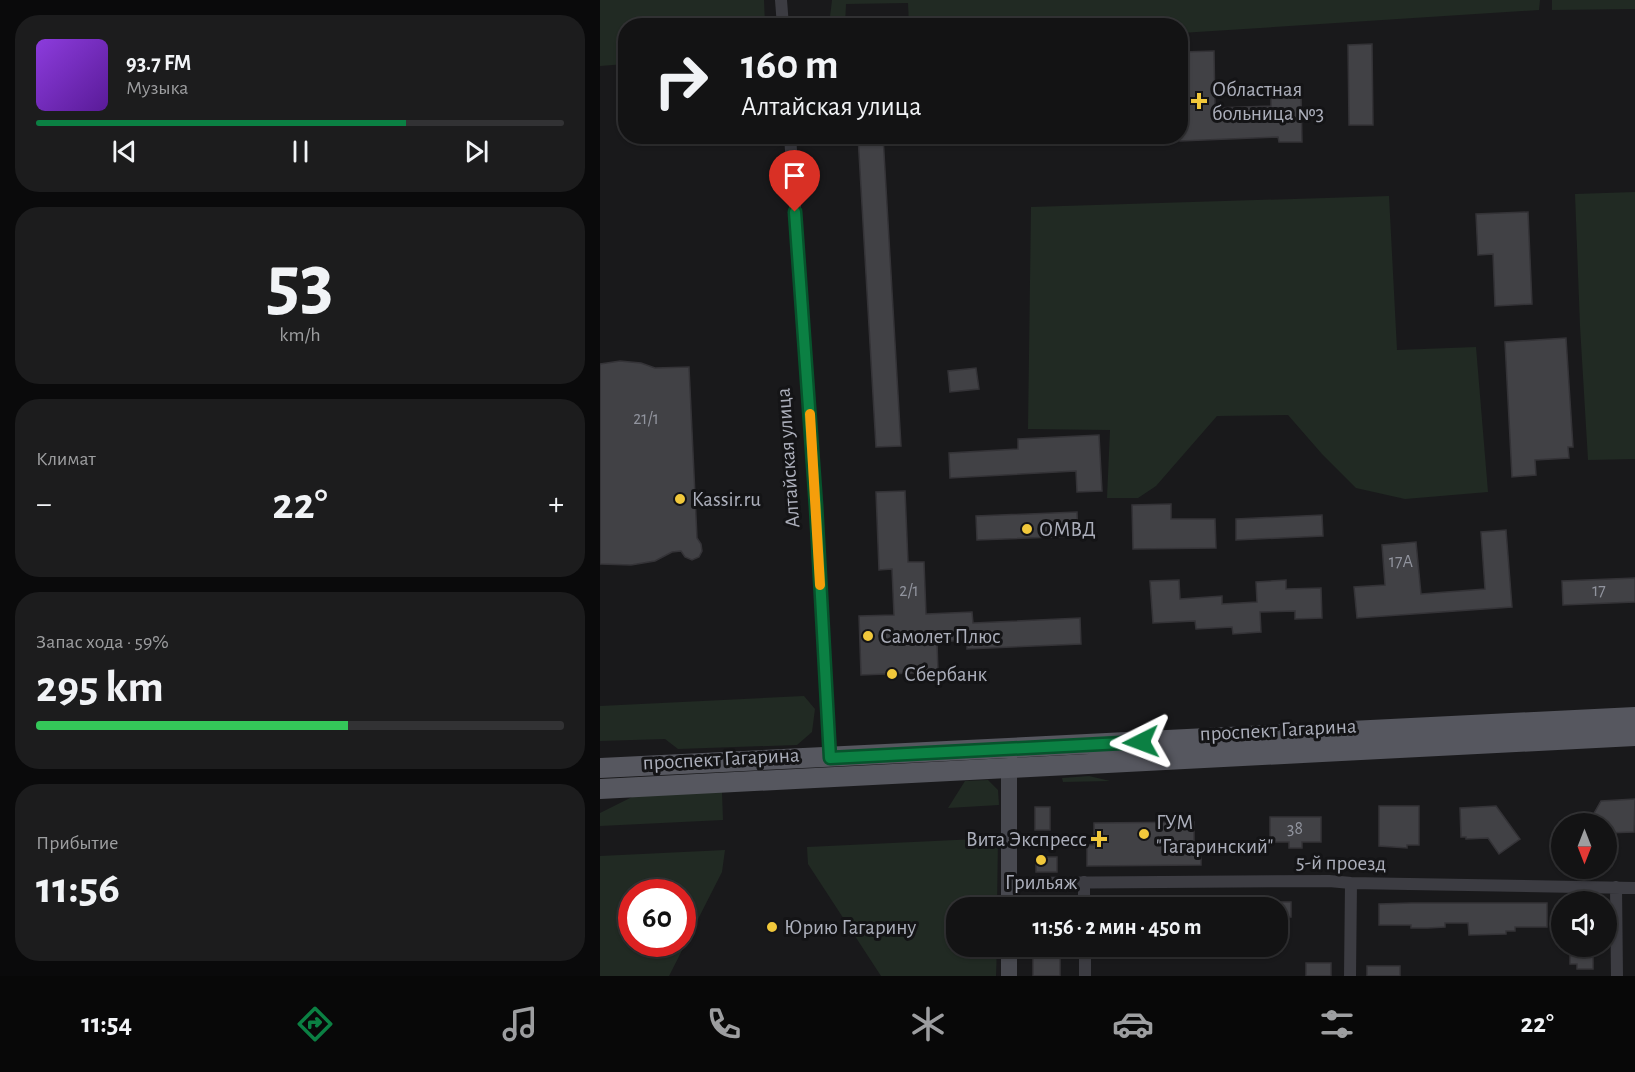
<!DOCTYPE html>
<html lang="ru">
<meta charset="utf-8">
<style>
:root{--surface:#131314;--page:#1c1c1d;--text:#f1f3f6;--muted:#9d9ea0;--line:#323234;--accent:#0b8043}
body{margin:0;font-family:"Alegreya Sans",sans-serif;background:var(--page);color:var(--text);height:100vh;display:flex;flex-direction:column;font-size:22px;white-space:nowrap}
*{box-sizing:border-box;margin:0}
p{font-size:20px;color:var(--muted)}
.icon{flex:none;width:33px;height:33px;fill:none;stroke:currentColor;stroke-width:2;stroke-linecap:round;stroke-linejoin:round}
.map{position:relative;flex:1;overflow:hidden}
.side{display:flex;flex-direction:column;gap:15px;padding:15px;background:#0a0a0b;width:600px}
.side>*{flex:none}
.banner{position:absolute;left:18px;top:18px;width:570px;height:126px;border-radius:24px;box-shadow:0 2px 4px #0004,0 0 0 2px var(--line);background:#131314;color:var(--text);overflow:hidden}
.needle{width:39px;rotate:180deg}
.controls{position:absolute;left:951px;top:813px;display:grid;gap:12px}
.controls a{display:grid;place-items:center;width:66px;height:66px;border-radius:50%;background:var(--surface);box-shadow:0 2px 4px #0004,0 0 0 2px var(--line);font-size:30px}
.speed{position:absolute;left:18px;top:879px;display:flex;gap:12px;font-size:30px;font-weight:700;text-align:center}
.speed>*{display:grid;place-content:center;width:78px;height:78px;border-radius:50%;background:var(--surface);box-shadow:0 2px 4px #0004,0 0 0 2px var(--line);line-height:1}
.speed .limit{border:9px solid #d22;background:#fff;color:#111}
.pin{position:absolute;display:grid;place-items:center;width:51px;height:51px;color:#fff;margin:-62px -26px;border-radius:50% 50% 50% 0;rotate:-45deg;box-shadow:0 0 6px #0007}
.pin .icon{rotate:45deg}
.me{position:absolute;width:66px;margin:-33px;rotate:267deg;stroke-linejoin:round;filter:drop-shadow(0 0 4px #0008)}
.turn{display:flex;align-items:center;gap:21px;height:126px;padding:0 24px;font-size:27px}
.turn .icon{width:78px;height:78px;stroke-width:2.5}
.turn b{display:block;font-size:42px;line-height:51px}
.big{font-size:45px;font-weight:700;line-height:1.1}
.side .widget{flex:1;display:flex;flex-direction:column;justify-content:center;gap:9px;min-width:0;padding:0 21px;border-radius:24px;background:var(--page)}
.side .dial{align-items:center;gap:0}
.dial b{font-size:78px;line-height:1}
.song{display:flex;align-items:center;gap:18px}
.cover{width:72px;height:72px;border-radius:9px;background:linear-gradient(135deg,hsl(270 70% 55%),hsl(270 70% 35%))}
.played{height:6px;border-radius:3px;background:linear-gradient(90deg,var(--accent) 70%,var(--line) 70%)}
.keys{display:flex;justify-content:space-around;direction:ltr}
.heat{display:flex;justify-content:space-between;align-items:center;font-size:33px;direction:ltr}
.charge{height:9px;border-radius:4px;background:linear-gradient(90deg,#34c759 59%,var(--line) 0)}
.trip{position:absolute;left:346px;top:897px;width:342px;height:60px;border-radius:24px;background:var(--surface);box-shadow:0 2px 4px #0004,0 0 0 2px var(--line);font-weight:700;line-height:60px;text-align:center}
.dock{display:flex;height:96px;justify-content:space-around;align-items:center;background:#080808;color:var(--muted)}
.dock .icon{width:42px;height:42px}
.dock .current{color:var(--accent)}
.dock b{font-size:27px;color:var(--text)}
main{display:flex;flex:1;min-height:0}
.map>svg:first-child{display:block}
.green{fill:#212a23;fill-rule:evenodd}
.building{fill:#414145;stroke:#343337;stroke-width:1.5}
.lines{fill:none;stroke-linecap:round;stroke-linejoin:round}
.street{stroke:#3c3c42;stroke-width:12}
.secondary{stroke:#484950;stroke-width:16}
.primary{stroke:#56575f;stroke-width:20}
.route-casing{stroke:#07532c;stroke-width:15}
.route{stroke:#0b8043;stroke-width:10}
.slow{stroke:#f59e0b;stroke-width:10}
.poi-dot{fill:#f1c83b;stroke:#141416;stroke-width:2}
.labels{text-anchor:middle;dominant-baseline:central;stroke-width:6;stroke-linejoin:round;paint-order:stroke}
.number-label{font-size:18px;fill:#91949e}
.poi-label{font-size:21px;fill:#acafbb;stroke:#141416;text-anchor:start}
.street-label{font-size:21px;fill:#acafbb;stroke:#141416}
</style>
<main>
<section class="side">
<div class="widget">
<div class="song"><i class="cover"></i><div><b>93.7 FM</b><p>Музыка</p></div></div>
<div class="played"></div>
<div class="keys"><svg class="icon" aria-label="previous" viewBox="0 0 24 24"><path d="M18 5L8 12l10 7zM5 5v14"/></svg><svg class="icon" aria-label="pause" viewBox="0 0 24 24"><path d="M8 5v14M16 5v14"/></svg><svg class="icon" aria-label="next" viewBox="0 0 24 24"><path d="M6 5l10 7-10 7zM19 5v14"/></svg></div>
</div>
<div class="widget dial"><b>53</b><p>km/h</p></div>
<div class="widget"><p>Климат</p>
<div class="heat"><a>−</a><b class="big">22°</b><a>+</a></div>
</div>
<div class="widget"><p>Запас хода · 59%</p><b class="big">295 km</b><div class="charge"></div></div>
<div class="widget"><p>Прибытие</p><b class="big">11:56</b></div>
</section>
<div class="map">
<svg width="1035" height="976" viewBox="0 0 1035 976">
<rect width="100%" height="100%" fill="#19191b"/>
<path class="green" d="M 0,0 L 164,0 L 165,25 L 26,26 L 25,64 L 0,66 Z
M 232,0 L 940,0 L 939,10 L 581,33 L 580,26 L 309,25 L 308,3 L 246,4 L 245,25 L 229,25 Z
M 952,0 L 1035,0 L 1035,9 L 952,10 Z
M 1035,192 L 1035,459 L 988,460 L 980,326 L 975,194 Z
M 789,196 L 797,350 L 876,347 L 888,492 L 805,499 L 756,488 L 722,454 L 688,415 L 617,416 L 556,486 L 538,498 L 507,498 L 510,430 L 428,429 L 431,207 Z
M 204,696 L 215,709 L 212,732 L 197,745 L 78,749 L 65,739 L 0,741 L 0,706 Z
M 489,776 L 510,781 L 463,782 L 462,778 Z
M 388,780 L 398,790 L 399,805 L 348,808 L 365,781 Z
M 122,792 L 123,820 L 0,826 L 0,813 L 40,793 Z
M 398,838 L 397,907 L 357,908 L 357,946 L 397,947 L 396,976 L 281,976 L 208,864 L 207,847 Z
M 125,850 L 122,872 L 69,976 L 0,976 L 0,856 ZM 32,892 L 82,892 L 82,944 L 32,944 Z"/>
<path class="building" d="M 772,44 L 773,125 L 749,125 L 748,45 Z
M 614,51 L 615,108 L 671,106 L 671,96 L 701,95 L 702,142 L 679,142 L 678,137 L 580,141 L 580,111 L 584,111 L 582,52 Z
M 258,136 L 283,136 L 301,446 L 276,447 Z
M 928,212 L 932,304 L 895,306 L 893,254 L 878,255 L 876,214 Z
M 966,338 L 973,447 L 968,447 L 969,458 L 935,460 L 936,475 L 912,477 L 905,342 Z
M 20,361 L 41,363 L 55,368 L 89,367 L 97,538 L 101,544 L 102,551 L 99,557 L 92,560 L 85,557 L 81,551 L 72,552 L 55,561 L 31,565 L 0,564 L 0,364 Z
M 376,368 L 379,389 L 350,392 L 348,371 Z
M 499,435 L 502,491 L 477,492 L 476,471 L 350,478 L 349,453 L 418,449 L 418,439 Z
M 305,491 L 308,562 L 324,562 L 326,614 L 372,612 L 373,623 L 480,618 L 481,644 L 367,649 L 367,640 L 337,642 L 338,672 L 261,675 L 259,616 L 294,615 L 292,569 L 279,570 L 276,492 Z
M 571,504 L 571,519 L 615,519 L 616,548 L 533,549 L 532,505 Z
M 477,512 L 478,536 L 377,540 L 376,516 Z
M 722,515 L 723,536 L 636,540 L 636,519 Z
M 906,530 L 912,607 L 757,618 L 754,587 L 785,585 L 782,545 L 816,542 L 821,594 L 885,589 L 881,532 Z
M 1035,578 L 1035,602 L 963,605 L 962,581 Z
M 579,580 L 580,599 L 622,596 L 622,604 L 657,602 L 656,582 L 686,580 L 686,589 L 721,588 L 722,618 L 695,619 L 695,611 L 660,612 L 661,632 L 633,634 L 632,627 L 596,629 L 595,621 L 553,623 L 550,581 Z
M 1035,799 L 1034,832 L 1006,833 L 1006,824 L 988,824 L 1001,801 Z
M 779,806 L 819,806 L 819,845 L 807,845 L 807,848 L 779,846 Z
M 896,806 L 920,839 L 899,854 L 888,838 L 866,839 L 866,837 L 861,837 L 860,808 Z
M 435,807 L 450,807 L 450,830 L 435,830 Z
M 670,817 L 721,817 L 721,842 L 702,842 L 702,848 L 689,848 L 689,842 L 670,842 Z
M 594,822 L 594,846 L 601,846 L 601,865 L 487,866 L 487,845 L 494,845 L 494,823 Z
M 436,857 L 457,857 L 457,872 L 436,872 Z
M 678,902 L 691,902 L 691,917 L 678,917 Z
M 811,903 L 947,903 L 947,927 L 915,927 L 915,931 L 906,931 L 906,934 L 869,935 L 868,923 L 845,923 L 845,927 L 828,928 L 811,928 L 811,925 L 779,925 L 779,904 Z
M 433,946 L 460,946 L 460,976 L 433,976 Z
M 970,946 L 993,946 L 993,969 L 977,969 L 977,964 L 970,964 Z
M 706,963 L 731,963 L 731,976 L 706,976 Z
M 767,966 L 800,966 L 800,976 L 767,976 Z"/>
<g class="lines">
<path class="street" d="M 181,0 L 183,26
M 190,136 L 216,506 L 230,758
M 484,882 L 484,908
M 409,883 L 729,881 L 751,883 L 1035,888
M 1016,887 L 1017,976
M 485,946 L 485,976
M 750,976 L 751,883"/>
<path class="secondary" d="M 409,908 L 409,767
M 409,976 L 409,946"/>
<path class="primary" d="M 0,768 L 1035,717
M 0,789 L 1035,736"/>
</g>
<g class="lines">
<defs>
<path id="route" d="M 195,212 L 216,506 L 230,758 L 541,742"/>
</defs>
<use href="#route" class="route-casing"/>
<use href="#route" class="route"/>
<path class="slow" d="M 210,414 L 220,585"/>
</g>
<g class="poi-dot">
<path d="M596 92h6v6h6v6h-6v6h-6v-6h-6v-6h6z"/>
<circle cx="80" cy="499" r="6"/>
<circle cx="427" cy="529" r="6"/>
<circle cx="268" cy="636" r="6"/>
<circle cx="292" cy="674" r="6"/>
<circle cx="544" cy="834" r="6"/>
<path d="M496 830h6v6h6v6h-6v6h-6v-6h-6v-6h6z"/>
<circle cx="441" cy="860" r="6"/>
<circle cx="172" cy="927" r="6"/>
</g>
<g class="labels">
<g class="number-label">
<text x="46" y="419">21/1</text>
<text x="801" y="562">17А</text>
<text x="309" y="591">2/1</text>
<text x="999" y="591">17</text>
<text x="695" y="829">38</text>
</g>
<g class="poi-label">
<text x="612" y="89">Областная<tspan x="612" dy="24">больница №3</tspan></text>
<text x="92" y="499">Kassir.ru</text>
<text x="439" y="529">ОМВД</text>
<text x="280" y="636">Самолет Плюс</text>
<text x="304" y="674">Сбербанк</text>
<text x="556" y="822">ГУМ<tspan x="556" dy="24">"Гагаринский"</tspan></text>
<text x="487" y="839" text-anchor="end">Вита Экспресс</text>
<text x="441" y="882" text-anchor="middle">Грильяж</text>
<text x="184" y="927">Юрию Гагарину</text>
</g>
<g class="street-label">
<text transform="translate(188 458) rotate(-94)">Алтайская улица</text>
<text transform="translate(678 730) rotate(-3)">проспект Гагарина</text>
<text transform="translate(121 759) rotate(-3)">проспект Гагарина</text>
<text transform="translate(741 863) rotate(1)">5-й проезд</text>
</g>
</g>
</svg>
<div class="controls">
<a><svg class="needle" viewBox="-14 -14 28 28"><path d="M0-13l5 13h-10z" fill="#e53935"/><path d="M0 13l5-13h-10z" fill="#9d9ea0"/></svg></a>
<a><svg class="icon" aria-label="sound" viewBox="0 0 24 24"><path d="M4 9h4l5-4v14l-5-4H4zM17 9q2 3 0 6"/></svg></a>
</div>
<div class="speed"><div class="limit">60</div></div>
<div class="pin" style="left:195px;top:212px;background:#d93025"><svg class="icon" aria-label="arrive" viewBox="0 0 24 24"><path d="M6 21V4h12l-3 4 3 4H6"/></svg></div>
<svg class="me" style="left:541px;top:742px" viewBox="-20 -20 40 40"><path d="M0-17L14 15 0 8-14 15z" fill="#0b8043" stroke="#fff" stroke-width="4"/></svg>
<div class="trip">11:56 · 2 мин · 450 m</div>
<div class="banner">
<div class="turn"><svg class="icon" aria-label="right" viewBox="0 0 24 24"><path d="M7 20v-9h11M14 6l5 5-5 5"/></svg><div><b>160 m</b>Алтайская улица</div></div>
</div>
</div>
</main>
<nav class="dock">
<b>11:54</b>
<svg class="icon current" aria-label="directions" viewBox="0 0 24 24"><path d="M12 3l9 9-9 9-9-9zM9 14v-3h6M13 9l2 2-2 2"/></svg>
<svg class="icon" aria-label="music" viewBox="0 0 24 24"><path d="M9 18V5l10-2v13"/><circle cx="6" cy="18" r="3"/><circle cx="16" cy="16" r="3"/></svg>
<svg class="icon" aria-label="phone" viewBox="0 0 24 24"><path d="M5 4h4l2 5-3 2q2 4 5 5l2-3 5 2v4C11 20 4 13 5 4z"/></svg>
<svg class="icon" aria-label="climate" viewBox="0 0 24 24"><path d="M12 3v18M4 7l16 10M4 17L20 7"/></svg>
<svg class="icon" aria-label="car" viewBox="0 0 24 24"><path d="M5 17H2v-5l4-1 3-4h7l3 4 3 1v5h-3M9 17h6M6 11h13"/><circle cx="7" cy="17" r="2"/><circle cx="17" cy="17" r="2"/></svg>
<svg class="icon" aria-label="filters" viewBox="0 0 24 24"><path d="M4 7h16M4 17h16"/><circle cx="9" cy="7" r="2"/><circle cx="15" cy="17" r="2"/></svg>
<b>22°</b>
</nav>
